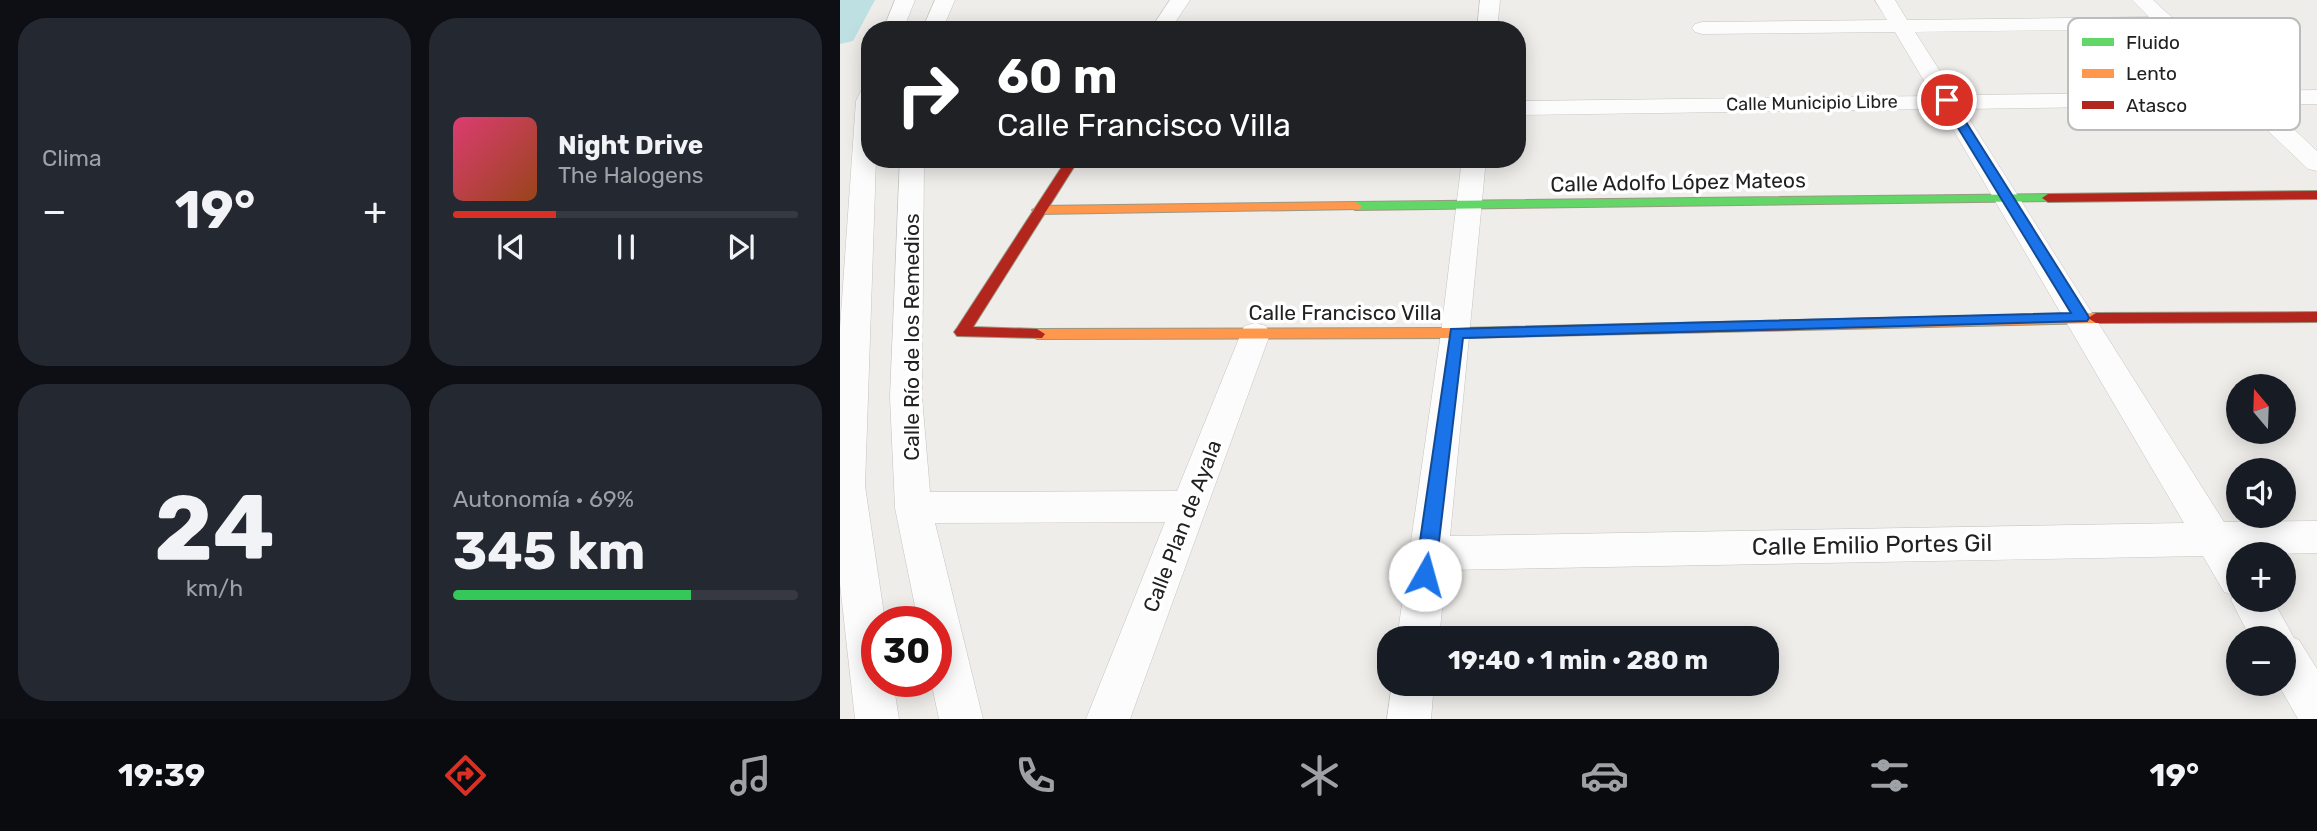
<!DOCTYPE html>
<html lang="es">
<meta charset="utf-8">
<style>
:root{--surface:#171b24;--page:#242831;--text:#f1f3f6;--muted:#9ea1a6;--line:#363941;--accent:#d93025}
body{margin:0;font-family:Rubik,sans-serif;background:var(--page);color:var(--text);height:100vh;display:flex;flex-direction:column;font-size:26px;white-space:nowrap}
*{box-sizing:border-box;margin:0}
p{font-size:23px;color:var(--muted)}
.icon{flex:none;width:38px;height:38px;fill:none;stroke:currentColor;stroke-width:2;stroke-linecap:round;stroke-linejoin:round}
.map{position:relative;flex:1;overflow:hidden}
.panel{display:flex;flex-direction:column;gap:18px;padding:18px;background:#0d0f14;width:840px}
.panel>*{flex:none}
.top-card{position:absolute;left:21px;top:21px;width:665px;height:147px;border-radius:28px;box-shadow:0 4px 18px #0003;background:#202124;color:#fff;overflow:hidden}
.needle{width:46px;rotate:341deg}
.fabs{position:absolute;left:1386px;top:374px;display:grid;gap:14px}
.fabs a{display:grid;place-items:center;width:70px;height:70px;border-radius:50%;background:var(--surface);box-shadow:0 4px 18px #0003;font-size:35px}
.speed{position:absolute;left:21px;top:606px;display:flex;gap:14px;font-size:35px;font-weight:700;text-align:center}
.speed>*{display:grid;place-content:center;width:91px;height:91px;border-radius:50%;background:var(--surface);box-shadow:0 4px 18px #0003;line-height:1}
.speed .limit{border:10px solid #d22;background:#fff;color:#111}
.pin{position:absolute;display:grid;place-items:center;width:60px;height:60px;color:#fff;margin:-30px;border:4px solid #fff;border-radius:50%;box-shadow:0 2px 7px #0007}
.me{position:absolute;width:77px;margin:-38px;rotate:7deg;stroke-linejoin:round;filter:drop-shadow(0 0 5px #0008)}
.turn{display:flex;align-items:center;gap:24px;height:147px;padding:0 21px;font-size:32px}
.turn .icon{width:91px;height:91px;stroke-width:2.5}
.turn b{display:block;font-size:49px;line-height:60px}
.big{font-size:52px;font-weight:700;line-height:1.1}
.panel .card{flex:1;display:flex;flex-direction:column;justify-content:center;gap:10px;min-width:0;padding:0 24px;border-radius:28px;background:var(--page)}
.panel .dial{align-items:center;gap:0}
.dial b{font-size:91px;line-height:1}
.song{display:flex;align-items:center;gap:21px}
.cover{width:84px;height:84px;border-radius:10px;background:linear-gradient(135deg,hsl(340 70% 55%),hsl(20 70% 35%))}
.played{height:7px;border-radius:4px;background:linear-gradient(90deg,var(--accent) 30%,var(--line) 30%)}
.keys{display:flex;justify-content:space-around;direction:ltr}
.heat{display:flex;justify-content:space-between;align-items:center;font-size:38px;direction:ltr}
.charge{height:10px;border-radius:5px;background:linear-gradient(90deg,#34c759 69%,var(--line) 0)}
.panel .tiles{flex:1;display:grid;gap:18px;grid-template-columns:repeat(2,1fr)}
.trip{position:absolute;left:537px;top:626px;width:402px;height:70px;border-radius:28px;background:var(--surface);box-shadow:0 4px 18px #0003;font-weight:700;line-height:70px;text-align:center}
.tab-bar{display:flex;height:112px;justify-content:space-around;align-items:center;background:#090b0e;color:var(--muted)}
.tab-bar .icon{width:49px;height:49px}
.tab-bar .selected{color:var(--accent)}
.tab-bar b{font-size:32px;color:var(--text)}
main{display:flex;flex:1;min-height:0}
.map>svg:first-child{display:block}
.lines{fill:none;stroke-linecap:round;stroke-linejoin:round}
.river{fill:#bfe0e2;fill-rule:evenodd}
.street-casing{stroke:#c5c4c2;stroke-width:1}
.fast-casing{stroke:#9a9882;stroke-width:2}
.slow-casing{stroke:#9a9882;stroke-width:2}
.jam-casing{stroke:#9a9882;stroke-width:2}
.street{fill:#fdfcfc;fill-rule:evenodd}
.fast{fill:#63d668;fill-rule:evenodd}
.slow{fill:#ff974d;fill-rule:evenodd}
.jam{fill:#b3261e;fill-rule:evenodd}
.route{fill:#1a73e8;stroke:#114b97;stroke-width:2}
.labels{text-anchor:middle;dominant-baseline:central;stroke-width:7;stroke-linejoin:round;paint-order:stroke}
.far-street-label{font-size:18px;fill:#212121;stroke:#fff}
.street-label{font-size:21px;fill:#212121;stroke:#fff}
.near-street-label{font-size:24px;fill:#212121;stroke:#fff}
.key{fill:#fff;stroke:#bcbcbc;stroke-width:2}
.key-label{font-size:19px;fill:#212121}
</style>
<main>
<section class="panel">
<div class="tiles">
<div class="card"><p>Clima</p>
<div class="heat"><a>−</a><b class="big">19°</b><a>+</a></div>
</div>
<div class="card">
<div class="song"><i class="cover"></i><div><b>Night Drive</b><p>The Halogens</p></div></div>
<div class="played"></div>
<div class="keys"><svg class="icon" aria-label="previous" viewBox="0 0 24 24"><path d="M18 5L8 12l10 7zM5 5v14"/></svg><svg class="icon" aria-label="pause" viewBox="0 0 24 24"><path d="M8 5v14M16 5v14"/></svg><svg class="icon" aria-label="next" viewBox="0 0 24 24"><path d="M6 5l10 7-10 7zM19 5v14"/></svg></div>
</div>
<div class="card dial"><b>24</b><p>km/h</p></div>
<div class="card"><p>Autonomía · 69%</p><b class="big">345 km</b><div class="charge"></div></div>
</div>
</section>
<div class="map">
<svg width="1477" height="719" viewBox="0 0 1477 719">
<rect width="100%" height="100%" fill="#efedea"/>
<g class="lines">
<path class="river" d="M 0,0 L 35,0 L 13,41 L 0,44 Z"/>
<defs>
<path id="street" d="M 55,0 L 75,0 L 63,30 L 43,30 Z
M 95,0 L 115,0 L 102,30 L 82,30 Z
M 330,0 L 350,0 L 330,30 L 310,30 Z
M 640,0 L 660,0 L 657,30 L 637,30 Z
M 1035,0 L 1055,0 L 1067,20 L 1309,17 L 1292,0 L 1313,0 L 1412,91 L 1477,90 L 1477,104 L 1427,104 L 1477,151 L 1477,171 L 1468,169 L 1401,105 L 1123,109 L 1384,522 L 1477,521 L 1477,553 L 1398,555 L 1398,600 L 1433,600 L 1454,638 L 1459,640 L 1477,669 L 1477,719 L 1458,719 L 1438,684 L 1444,684 L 1444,639 L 1411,639 L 1391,600 L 1393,595 L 1384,592 L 1363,556 L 606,570 L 599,639 L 557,639 L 601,333 L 622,159 L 646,159 L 610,536 L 1344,523 L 1101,109 L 677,115 L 677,101 L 1093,96 L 1055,32 L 862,34 L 855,32 L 852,28 L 855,24 L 862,22 L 1047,20 ZM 1321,29 L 1387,92 L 1115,95 L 1075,32 Z
M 30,87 L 30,159 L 36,159 L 25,486 L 45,621 L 37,621 L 37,681 L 53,681 L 59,719 L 15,719 L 0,584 L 0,328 L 16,101 L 22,89 Z
M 60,159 L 84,159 L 82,397 L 90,492 L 337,491 L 404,326 L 415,323 L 426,326 L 430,334 L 290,719 L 246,719 L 325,522 L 95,523 L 143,719 L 99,719 L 91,681 L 96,681 L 96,621 L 78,621 L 55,508 L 50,397 Z
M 552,684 L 594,684 L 591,719 L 547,719 Z"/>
<path id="fast" d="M 1208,194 L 1214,198 L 1213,201 L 515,210 L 508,206 L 515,202 Z"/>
<path id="slow" d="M 515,202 L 522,206 L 520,209 L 199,214 L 192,210 L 199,206 Z
M 1256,313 L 1264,318 L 1256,323 L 959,330 L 951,325 L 959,320 Z
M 620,328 L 628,333 L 620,338 L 197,339 L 189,334 L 197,329 Z"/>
<path id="jam" d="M 227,159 L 239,159 L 133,327 L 197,329 L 205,334 L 202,338 L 117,336 L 114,332 L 117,328 Z
M 1477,191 L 1477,199 L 1208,202 L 1202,198 L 1208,194 Z
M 1477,312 L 1477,322 L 1256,323 L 1248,318 L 1256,313 Z
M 959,320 L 967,325 L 959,330 L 620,338 L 612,333 L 620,328 Z"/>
</defs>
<use href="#street" class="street-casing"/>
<use href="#fast" class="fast-casing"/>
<use href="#slow" class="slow-casing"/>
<use href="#jam" class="jam-casing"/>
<use href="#street" class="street"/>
<use href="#fast" class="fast"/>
<use href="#slow" class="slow"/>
<use href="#jam" class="jam"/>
</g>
<path class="route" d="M 1107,97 L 1112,100 L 1247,314 L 1249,318 L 1247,321 L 623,338 L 595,575 L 592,581 L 585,584 L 578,581 L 575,575 L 611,329 L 1231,313 L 1101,100 Z"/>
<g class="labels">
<g class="far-street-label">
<text transform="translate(972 103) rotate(-1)">Calle Municipio Libre</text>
</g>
<g class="street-label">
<text transform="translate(838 182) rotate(-1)">Calle Adolfo López Mateos</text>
<text x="505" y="312">Calle Francisco Villa</text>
<text transform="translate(71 337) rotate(-90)">Calle Río de los Remedios</text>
<text transform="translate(342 526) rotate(-69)">Calle Plan de Ayala</text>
</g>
<g class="near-street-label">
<text transform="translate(1032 545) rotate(-1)">Calle Emilio Portes Gil</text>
</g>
</g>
<rect x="1228" y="18" width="232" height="112" rx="10" class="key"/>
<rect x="1242" y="38" width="32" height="8" fill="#63d668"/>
<rect x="1242" y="69" width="32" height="9" fill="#ff974d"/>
<rect x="1242" y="101" width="32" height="8" fill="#b3261e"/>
<g class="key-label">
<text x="1286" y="49">Fluido</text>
<text x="1286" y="80">Lento</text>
<text x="1286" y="112">Atasco</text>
</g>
</svg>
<div class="fabs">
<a><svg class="needle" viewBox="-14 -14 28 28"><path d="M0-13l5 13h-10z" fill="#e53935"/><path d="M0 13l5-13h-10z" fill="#9ea1a6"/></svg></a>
<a><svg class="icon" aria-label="sound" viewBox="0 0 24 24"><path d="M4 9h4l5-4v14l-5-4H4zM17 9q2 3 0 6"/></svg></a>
<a>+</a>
<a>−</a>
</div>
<div class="speed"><div class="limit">30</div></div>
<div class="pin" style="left:1107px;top:100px;background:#d93025"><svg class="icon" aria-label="arrive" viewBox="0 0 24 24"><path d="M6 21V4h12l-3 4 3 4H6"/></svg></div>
<svg class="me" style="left:585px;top:575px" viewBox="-20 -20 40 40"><circle r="19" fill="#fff"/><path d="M0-13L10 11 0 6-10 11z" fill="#1a73e8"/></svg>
<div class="trip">19:40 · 1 min · 280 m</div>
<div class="top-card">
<div class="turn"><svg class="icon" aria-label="right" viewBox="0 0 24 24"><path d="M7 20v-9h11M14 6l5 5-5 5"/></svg><div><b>60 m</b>Calle Francisco Villa</div></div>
</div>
</div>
</main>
<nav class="tab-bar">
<b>19:39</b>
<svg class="icon selected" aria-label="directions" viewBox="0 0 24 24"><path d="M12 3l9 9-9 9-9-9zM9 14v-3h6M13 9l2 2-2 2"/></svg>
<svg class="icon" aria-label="music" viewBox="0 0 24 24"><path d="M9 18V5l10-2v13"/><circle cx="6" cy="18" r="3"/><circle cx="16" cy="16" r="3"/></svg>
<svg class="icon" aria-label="phone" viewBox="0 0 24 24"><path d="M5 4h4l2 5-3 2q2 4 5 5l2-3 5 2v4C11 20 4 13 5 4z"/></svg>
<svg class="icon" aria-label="climate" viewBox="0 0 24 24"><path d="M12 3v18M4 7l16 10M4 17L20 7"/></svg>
<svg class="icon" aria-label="car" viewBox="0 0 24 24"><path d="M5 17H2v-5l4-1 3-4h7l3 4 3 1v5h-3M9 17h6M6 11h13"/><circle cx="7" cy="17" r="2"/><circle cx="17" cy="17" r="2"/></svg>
<svg class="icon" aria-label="filters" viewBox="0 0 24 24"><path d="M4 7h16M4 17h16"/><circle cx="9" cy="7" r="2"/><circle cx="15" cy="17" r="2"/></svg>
<b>19°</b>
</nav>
